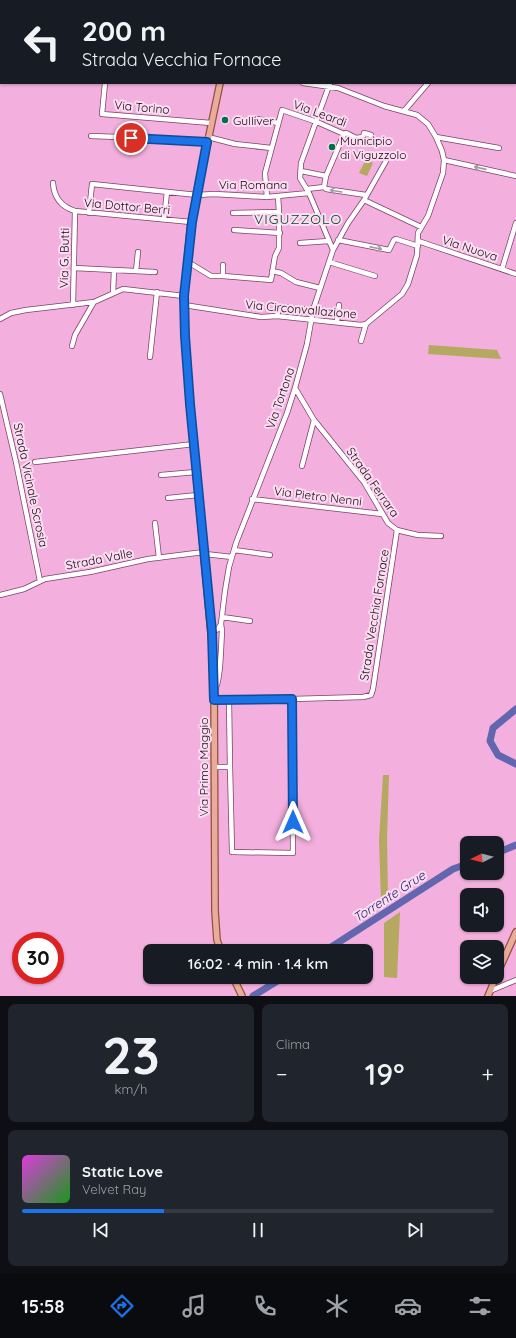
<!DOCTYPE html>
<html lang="it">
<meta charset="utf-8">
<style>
:root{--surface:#171b24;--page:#20242c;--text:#f1f3f6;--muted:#9ea1a6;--line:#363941;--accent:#1a73e8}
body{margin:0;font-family:Quicksand,sans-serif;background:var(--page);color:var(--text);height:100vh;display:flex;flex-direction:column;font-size:15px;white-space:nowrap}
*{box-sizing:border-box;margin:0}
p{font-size:13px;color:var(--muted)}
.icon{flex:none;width:22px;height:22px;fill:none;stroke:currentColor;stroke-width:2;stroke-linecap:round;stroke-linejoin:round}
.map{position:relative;height:996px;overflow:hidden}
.drawer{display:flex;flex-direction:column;gap:8px;padding:8px;background:#0d0f14;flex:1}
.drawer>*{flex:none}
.banner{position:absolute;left:0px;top:0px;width:516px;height:84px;box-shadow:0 1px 3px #0004;background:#171b24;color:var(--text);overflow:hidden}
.needle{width:26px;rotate:264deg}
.fabs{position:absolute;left:460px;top:836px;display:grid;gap:8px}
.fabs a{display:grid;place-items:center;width:44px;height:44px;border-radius:8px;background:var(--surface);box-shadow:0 1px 3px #0004;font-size:20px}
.speed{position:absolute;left:12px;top:932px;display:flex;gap:8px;font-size:20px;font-weight:700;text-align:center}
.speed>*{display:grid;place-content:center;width:52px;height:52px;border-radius:50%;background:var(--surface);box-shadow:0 1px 3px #0004;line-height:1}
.speed .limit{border:6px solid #d22;background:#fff;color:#111}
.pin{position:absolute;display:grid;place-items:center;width:34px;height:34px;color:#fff;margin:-17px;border:2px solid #fff;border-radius:50%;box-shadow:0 1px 4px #0007}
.me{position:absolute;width:44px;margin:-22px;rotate:0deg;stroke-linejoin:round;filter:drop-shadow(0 0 3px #0008)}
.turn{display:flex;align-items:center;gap:14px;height:84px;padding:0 16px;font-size:18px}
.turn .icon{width:52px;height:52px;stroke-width:2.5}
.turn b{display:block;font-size:28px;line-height:34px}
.big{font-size:30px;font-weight:600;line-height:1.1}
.drawer .card{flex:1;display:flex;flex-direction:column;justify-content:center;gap:6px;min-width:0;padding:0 14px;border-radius:8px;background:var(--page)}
.drawer .dial{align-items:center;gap:0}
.dial b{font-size:52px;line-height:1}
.song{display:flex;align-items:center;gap:12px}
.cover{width:48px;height:48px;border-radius:6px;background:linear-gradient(135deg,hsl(300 70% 55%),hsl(120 70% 35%))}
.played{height:4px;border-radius:2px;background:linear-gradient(90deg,var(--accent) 30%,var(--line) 30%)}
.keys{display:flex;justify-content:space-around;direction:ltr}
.heat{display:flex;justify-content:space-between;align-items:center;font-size:22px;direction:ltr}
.drawer .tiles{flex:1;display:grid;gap:8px;grid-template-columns:1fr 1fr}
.card:last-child{grid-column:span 2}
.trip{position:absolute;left:143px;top:944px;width:230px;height:40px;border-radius:8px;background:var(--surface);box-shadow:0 1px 3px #0004;font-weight:600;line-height:40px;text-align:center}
.dock{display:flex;height:64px;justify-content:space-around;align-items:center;background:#090b0e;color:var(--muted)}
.dock .icon{width:28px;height:28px}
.dock .selected{color:var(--accent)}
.dock b{font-size:18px;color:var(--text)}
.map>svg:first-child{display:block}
.green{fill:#b5a860}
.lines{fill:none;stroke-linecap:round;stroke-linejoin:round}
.river{stroke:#6266af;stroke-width:7}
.minor-casing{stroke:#7d416b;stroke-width:6}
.major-casing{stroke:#954f3f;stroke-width:8}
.minor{stroke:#fff;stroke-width:4.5}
.major{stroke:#e8ad9a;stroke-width:5.5}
.oneway{stroke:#a39ba1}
.route-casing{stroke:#114b97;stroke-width:10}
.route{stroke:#1a73e8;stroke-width:7}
.poi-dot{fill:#026e46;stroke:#fbdef1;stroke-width:1.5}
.labels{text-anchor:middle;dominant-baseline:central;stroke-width:4;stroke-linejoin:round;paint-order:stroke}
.street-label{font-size:12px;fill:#190413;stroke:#fbdef1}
.poi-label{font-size:12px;fill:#190413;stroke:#fbdef1;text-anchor:start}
.water-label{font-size:13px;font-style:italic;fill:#241871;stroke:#fbdef1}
.quarter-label{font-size:14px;letter-spacing:1px;fill:#00462a;stroke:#fbdef1}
</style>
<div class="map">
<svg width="516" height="996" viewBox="0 0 516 996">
<rect width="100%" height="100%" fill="#f3afdd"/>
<path class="green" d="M 366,159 L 373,163 L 367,176 L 359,173 Z
M 429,345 L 497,350 L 501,359 L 428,354 Z
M 383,775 L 389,775 L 387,838 L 388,899 L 381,901 L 379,840 Z
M 400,912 L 397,978 L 384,977 L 384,923 Z"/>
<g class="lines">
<path class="river" d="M 516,709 L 493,728 L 490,741 L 498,755 L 516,764
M 497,853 L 516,845
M 325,951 L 453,869 L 467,864
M 253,996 L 284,977"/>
<defs>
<path id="minor" d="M 315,0 L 315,1
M 358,1 L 359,0
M 486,1 L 487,0
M 0,67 L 1,67
M 105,83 L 102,114 L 211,123
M 330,83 L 301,163 L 300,178 L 309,193 L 333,250
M 404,111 L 428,83
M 257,119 L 278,123
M 91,136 L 146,138 L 207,142
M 208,137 L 235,144 L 271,148
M 436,137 L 499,148
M 444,160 L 516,176
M 301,171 L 326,176
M 53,183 C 54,198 62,207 75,211 L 191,222
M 324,187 L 326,176 L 344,134
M 307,189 L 324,187 L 326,189 L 366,195
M 267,197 L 265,173 L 282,110 L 317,122 L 344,134 L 346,133 L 356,138 L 363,137 L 364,133 L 371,135
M 364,200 L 421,227
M 89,213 L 92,184 L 197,195 L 214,194 L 267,197 L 309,193
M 233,213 L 279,212 L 278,196
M 164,219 L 167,192
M 234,230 L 280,233
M 338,240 L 389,250 L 394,240 L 396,239 L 418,246
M 418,241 L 516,274
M 300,243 L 329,241
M 188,262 L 211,276 L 223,276 L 271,280 L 275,256 L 279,248 L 279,212
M 329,262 L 375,276
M 223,265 L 223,276
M 74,268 L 155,272
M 502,269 L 516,223
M 136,271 L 138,252
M 272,271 L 281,273 L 296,282 L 320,288
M 113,293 L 114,270
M 73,305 L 75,211
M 184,305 L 261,317 L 277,316 L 361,325 L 366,324 L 402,294 L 408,284 L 417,255 L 418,233 L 428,216 L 443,173 L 444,160 L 442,151 L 436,137 L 428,124 L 417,115 L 384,106 L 338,88 L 303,83
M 277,316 L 279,307 L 313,310
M 0,319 L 11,313 L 26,310 L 94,302 L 123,289 L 184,296
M 337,322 L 339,305
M 361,341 L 366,324
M 72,346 L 75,335 L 94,302
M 150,357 L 157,292
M 295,388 L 314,420 L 364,482 L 388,523 L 397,530 L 405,532 L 418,535 L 441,536
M 0,394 L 16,462 L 40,581
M 35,462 L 194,444
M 302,466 L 314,420
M 161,475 L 196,472
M 168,498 L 198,495
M 252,499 L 382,514
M 155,523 L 159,558
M 234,550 L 270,555
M 205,554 L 232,557
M 0,595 L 24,589 L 45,579 L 90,572 L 148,559 L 204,552
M 222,617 L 250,621
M 212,632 L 218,629 L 221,624
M 214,691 C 221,684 221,643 222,631 L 221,624 L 225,591 L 229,567 L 236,543 L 287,413 L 295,388 L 307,344 L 313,310 L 333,250 L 348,223 L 364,200 L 386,161
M 292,699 L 363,697 L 371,695 L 373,689 L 397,530
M 214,700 L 229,700
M 215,767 L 230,767 L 232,852 L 293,853 L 292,699 L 229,700 L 230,767
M 490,991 L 516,980"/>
<path id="major" d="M 242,1 L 243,0
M 220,83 L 191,222 L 184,296 L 185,336 L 190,404 L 214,665 L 215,911 L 217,940 L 221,951
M 497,974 L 516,932
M 233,977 L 242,996
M 488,996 L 496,977"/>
</defs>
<use href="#minor" class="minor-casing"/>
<use href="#major" class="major-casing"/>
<use href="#minor" class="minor"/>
<use href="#major" class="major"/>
</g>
<defs><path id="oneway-shaft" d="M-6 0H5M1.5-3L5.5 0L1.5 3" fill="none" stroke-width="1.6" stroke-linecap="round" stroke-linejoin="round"/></defs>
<g class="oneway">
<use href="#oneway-shaft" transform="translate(480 168) rotate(-167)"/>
<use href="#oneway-shaft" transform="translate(336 191) rotate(-171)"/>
<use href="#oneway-shaft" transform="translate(376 248) rotate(11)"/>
</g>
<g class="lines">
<defs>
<path id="route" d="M 131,138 L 207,142 L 192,222 L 184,296 L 185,336 L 190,404 L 212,632 L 214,700 L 292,699 L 293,822"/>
</defs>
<use href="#route" class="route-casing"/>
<use href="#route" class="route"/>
</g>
<g class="poi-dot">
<circle cx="225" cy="120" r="4"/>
<circle cx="332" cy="147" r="4"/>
</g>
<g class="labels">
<g class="street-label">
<text transform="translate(142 107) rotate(5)">Via Torino</text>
<text transform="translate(320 113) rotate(20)">Via Leardi</text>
<text x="253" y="184">Via Romana</text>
<text transform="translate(127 206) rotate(5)">Via Dottor Berri</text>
<text transform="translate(470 248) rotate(18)">Via Nuova</text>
<text transform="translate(64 258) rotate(-89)">Via G. Butti</text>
<text transform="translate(301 309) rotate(5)">Via Circonvallazione</text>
<text transform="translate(280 398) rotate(-71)">Via Tortona</text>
<text transform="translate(373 482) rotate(55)">Strada Ferrara</text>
<text transform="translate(31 485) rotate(78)">Strada Vicinale Scrosia</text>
<text transform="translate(318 496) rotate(7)">Via Pietro Nenni</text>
<text transform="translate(99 559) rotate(-11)">Strada Valle</text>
<text transform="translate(374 615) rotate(-81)">Strada Vecchia Fornace</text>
<text transform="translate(203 767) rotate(-90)">Via Primo Maggio</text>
</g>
<g class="poi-label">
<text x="233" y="120">Gulliver</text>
<text x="340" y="140">Municipio<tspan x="340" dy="14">di Viguzzolo</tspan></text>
</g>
<g class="water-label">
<text transform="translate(389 896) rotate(-33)">Torrente Grue</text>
</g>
<g class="quarter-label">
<text x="298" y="219">VIGUZZOLO</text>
</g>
</g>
</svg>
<div class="fabs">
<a><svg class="needle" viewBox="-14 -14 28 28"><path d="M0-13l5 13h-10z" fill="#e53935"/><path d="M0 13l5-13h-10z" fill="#9ea1a6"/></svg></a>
<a><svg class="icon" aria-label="sound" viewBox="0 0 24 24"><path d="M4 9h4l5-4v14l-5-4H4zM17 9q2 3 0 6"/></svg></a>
<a><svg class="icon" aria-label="layers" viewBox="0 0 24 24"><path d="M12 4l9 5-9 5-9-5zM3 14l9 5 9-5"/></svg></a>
</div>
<div class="speed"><div class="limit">30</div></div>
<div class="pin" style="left:131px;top:138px;background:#d93025"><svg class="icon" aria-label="arrive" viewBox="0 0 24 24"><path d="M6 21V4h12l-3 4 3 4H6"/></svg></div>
<svg class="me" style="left:293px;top:822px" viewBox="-20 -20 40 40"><path d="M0-17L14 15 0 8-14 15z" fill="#1a73e8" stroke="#fff" stroke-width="4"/></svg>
<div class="trip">16:02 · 4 min · 1.4 km</div>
<div class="banner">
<div class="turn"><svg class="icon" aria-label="left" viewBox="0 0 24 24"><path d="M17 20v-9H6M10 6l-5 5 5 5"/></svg><div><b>200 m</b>Strada Vecchia Fornace</div></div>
</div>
</div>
<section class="drawer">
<div class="tiles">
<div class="card dial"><b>23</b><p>km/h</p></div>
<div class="card"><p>Clima</p>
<div class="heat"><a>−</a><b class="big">19°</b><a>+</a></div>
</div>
<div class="card">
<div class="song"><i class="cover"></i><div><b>Static Love</b><p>Velvet Ray</p></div></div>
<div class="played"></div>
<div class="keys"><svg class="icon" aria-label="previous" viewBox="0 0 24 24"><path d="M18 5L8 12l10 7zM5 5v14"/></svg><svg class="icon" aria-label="pause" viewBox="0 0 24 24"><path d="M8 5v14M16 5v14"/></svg><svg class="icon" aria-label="next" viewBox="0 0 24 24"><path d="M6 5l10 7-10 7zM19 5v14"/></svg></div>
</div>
</div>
</section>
<nav class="dock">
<b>15:58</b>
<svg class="icon selected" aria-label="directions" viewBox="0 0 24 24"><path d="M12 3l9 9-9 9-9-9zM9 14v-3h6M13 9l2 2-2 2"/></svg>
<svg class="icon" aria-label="music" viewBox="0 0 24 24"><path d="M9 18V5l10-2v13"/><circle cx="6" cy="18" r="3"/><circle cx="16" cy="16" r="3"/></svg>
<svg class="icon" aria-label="phone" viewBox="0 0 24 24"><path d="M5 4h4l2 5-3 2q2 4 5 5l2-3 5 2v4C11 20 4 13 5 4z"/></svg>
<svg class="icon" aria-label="climate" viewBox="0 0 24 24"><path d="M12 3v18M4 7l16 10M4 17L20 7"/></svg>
<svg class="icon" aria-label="car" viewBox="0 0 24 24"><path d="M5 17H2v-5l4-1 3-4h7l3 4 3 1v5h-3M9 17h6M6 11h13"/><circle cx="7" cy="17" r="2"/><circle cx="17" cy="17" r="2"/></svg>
<svg class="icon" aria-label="filters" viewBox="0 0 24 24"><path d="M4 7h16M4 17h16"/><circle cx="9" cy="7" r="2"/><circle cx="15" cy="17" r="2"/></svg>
</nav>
